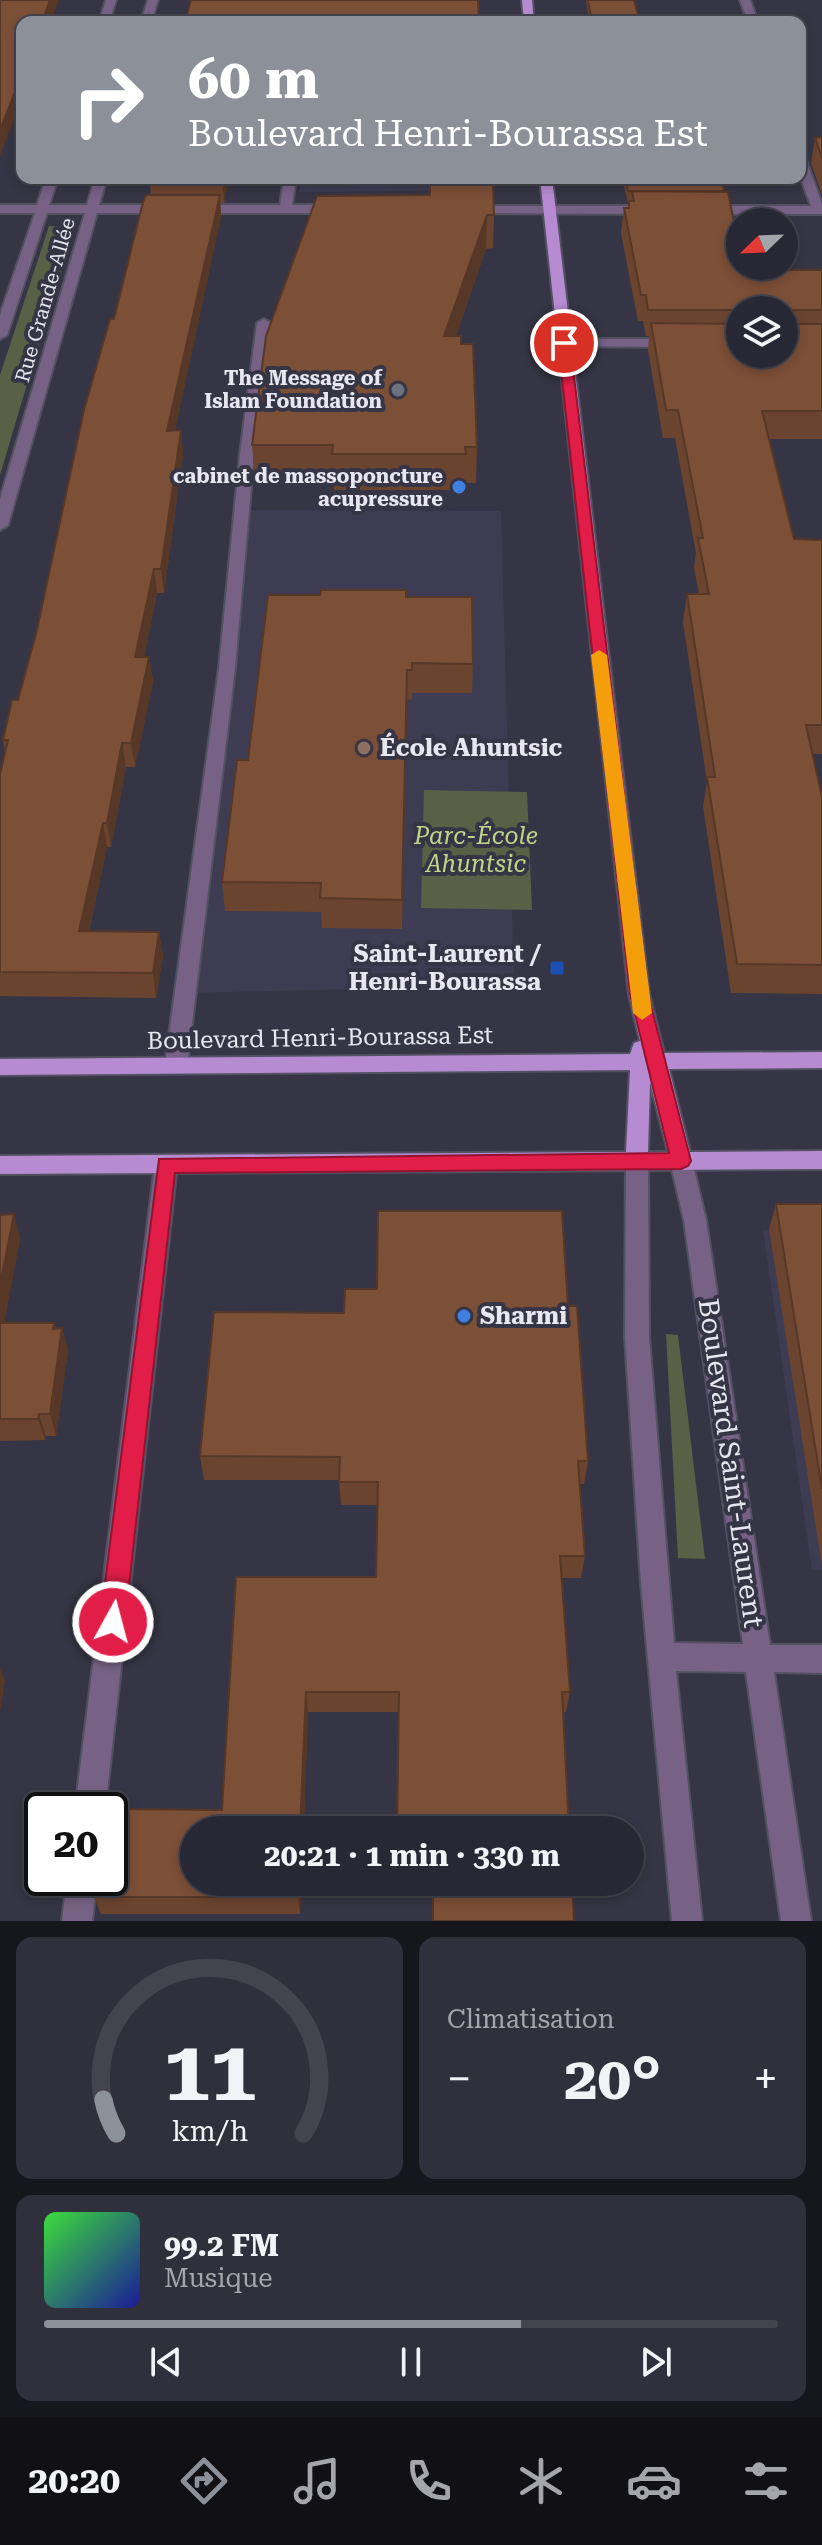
<!DOCTYPE html>
<html lang="fr">
<meta charset="utf-8">
<style>
:root{--surface:#282834;--page:#30303c;--text:#f1f3f6;--muted:#a5a6ac;--line:#44444f;--accent:#8c9099}
body{margin:0;font-family:"Roboto Serif",serif;background:var(--page);color:var(--text);height:100vh;display:flex;flex-direction:column;font-size:30px;white-space:nowrap}
*{box-sizing:border-box;margin:0}
p{font-size:26px;color:var(--muted)}
.icon{flex:none;width:44px;height:44px;fill:none;stroke:currentColor;stroke-width:2;stroke-linecap:round;stroke-linejoin:round}
.map{position:relative;height:1921px;overflow:hidden}
.side{display:flex;flex-direction:column;gap:16px;padding:16px;background:#16161d;flex:1}
.side>*{flex:none}
.guide{position:absolute;left:16px;top:16px;width:790px;height:168px;border-radius:16px;box-shadow:0 4px 12px #0003,0 0 0 2px var(--line);background:#8c9099;color:#fff;overflow:hidden}
.needle{width:52px;rotate:247deg}
.buttons{position:absolute;left:726px;top:208px;display:grid;gap:16px}
.buttons a{display:grid;place-items:center;width:72px;height:72px;border-radius:50%;background:var(--surface);box-shadow:0 4px 12px #0003,0 0 0 2px var(--line);font-size:40px}
.speed{position:absolute;left:24px;top:1792px;display:flex;gap:16px;font-size:40px;font-weight:700;text-align:center}
.speed>*{display:grid;place-content:center;width:104px;height:104px;border-radius:50%;background:var(--surface);box-shadow:0 4px 12px #0003,0 0 0 2px var(--line);line-height:1}
.speed .limit{border:4px solid #111;border-radius:12px;background:#fff;color:#111}
.pin{position:absolute;display:grid;place-items:center;width:68px;height:68px;color:#fff;margin:-34px;border:4px solid #fff;border-radius:50%;box-shadow:0 2px 8px #0007}
.me{position:absolute;width:88px;margin:-44px;rotate:7deg;stroke-linejoin:round;filter:drop-shadow(0 0 6px #0008)}
.turn{display:flex;align-items:center;gap:28px;height:168px;padding:0 40px;font-size:36px}
.turn .icon{width:104px;height:104px;stroke-width:2.5}
.turn b{display:block;font-size:56px;line-height:68px}
.big{font-size:60px;font-weight:700;line-height:1.1}
.side .card{flex:1;display:flex;flex-direction:column;justify-content:center;gap:12px;min-width:0;padding:0 28px;border-radius:16px;background:var(--page)}
.side .dial{align-items:center;gap:0}
.dial svg{height:208px;overflow:visible;fill:none;stroke:var(--line);stroke-width:7;stroke-linecap:round;text-anchor:middle}
.dial text{fill:var(--text);stroke:none}
.song{display:flex;align-items:center;gap:24px}
.cover{width:96px;height:96px;border-radius:12px;background:linear-gradient(135deg,hsl(120 70% 55%),hsl(240 70% 35%))}
.played{height:8px;border-radius:4px;background:linear-gradient(90deg,var(--accent) 65%,var(--line) 65%)}
.keys{display:flex;justify-content:space-around;direction:ltr}
.heat{display:flex;justify-content:space-between;align-items:center;font-size:44px;direction:ltr}
.side .tiles{flex:1;display:grid;gap:16px;grid-template-columns:1fr 1fr}
.card:last-child{grid-column:span 2}
.trip{position:absolute;left:180px;top:1816px;width:464px;height:80px;border-radius:40px;background:var(--surface);box-shadow:0 4px 12px #0003,0 0 0 2px var(--line);font-weight:700;line-height:80px;text-align:center}
.menu{display:flex;height:128px;justify-content:space-around;align-items:center;background:#101015;color:var(--muted)}
.menu .icon{width:56px;height:56px}
.menu .active{color:var(--accent)}
.menu b{font-size:36px;color:var(--text)}
.map>svg:first-child{display:block}
.built{fill:#3e3c52}
.green{fill:#586045}
.lines{fill:none;stroke-linecap:round;stroke-linejoin:round}
.minor-casing{stroke:#525161;stroke-width:4}
.major-casing{stroke:#525161;stroke-width:4}
.minor{fill:#776285;fill-rule:evenodd}
.major{fill:#b68bd2;fill-rule:evenodd}
.wall{fill:#6b442f;fill-rule:evenodd}
.shaded-wall{fill:#573726}
.building{fill:#7c4f37;stroke:#573726;stroke-width:2}
.route{fill:#e11d48;stroke:#92132f;stroke-width:2}
.slow{fill:#f59e0b}
.worship-dot{fill:#6b7280;stroke:#363545;stroke-width:3}
.shop-dot{fill:#3f7fe0;stroke:#363545;stroke-width:3}
.education-dot{fill:#8d6e63;stroke:#363545;stroke-width:3}
.transit-dot{fill:#1a4fb4;stroke:#363545;stroke-width:3}
.labels{text-anchor:middle;dominant-baseline:central;stroke-width:8;stroke-linejoin:round;paint-order:stroke}
.far-street-label{font-size:20px;fill:#e7e6f1;stroke:#363545}
.far-poi-label{font-size:20px;font-weight:bold;fill:#e7e6f1;stroke:#363545;text-anchor:end}
.poi-label{font-size:24px;font-weight:bold;fill:#e7e6f1;stroke:#363545;text-anchor:start}
.park-label{font-size:24px;font-style:italic;fill:#c1d68b;stroke:#363545}
.street-label{font-size:24px;fill:#e7e6f1;stroke:#363545}
.near-street-label{font-size:28px;fill:#e7e6f1;stroke:#363545}
</style>
<div class="map">
<svg width="822" height="1921" viewBox="0 0 822 1921">
<rect width="100%" height="100%" fill="#363545"/>
<path class="built" d="M 301,178 L 479,178 L 479,190 L 299,192 Z
M 250,510 L 501,511 L 514,985 L 189,993 Z
M 763,1230 L 822,1231 L 822,1570 L 812,1570 Z"/>
<path class="green" d="M 49,226 L 74,227 L 0,475 L 0,375 Z
M 424,790 L 527,792 L 532,910 L 421,908 Z
M 666,1334 L 678,1335 L 705,1559 L 678,1558 Z"/>
<g class="lines">
<defs>
<path id="minor" d="M 106,0 L 116,0 L 109,22 L 99,22 Z
M 148,0 L 158,0 L 151,22 L 141,22 Z
M 740,0 L 750,0 L 758,22 L 748,22 Z
M 800,157 L 806,160 L 822,204 L 822,214 L 706,214 L 700,210 L 706,206 L 811,206 L 800,176 Z
M 46,178 L 58,178 L 49,205 L 87,205 L 95,178 L 107,178 L 99,205 L 280,205 L 284,178 L 296,178 L 292,205 L 338,205 L 344,209 L 338,213 L 97,213 L 8,525 L 0,530 L 0,499 L 85,213 L 47,213 L 7,335 L 0,339 L 0,315 L 35,213 L 0,213 L 0,205 L 37,205 Z
M 466,206 L 650,206 L 656,210 L 650,214 L 462,213 L 462,207 Z
M 264,319 L 271,323 L 254,454 L 235,668 L 187,1065 L 183,1071 L 169,1071 L 165,1065 L 219,668 L 240,454 L 257,323 Z
M 564,339 L 676,339 L 683,343 L 676,347 L 559,346 L 557,343 Z
M 637,1152 L 645,1155 L 648,1161 L 649,1337 L 674,1643 L 743,1644 L 684,1220 L 670,1161 L 673,1155 L 681,1152 L 689,1155 L 692,1161 L 706,1220 L 770,1645 L 822,1645 L 822,1673 L 774,1672 L 811,1921 L 781,1921 L 746,1672 L 676,1671 L 702,1921 L 672,1921 L 641,1583 L 625,1337 L 626,1161 L 629,1155 Z
M 166,1156 L 174,1159 L 177,1165 L 105,1810 L 75,1810 L 155,1165 L 158,1159 Z
M 67,1878 L 97,1878 L 92,1921 L 62,1921 Z"/>
<path id="major" d="M 522,0 L 532,0 L 534,22 L 524,22 Z
M 540,178 L 552,178 L 649,994 L 664,1053 L 822,1052 L 822,1068 L 669,1069 L 690,1152 L 822,1151 L 822,1169 L 0,1174 L 0,1156 L 626,1152 L 630,1070 L 0,1075 L 0,1059 L 630,1054 L 634,1043 L 640,1041 L 629,994 ZM 650,1082 L 668,1152 L 648,1152 Z"/>
</defs>
<use href="#minor" class="minor-casing"/>
<use href="#major" class="major-casing"/>
<use href="#minor" class="minor"/>
<use href="#major" class="major"/>
</g>
<path class="wall" d="M 586,0 L 634,0 L 640,22 L 589,22 Z
M 822,137 L 822,195 L 811,163 L 815,138 Z
M 149,178 L 229,178 L 224,203 L 220,203 L 221,216 L 175,430 L 181,430 L 183,454 L 164,593 L 157,593 L 144,657 L 149,657 L 153,682 L 135,767 L 126,767 L 111,847 L 107,847 L 89,931 L 159,932 L 163,956 L 156,998 L 0,996 L 0,774 L 5,752 L 3,740 L 18,700 L 37,630 L 114,319 L 151,195 Z
M 429,178 L 493,178 L 494,215 L 493,248 L 486,249 L 456,336 L 461,344 L 477,447 L 476,483 L 465,483 L 465,490 L 334,490 L 333,481 L 255,481 L 252,445 L 429,195 Z
M 622,178 L 721,178 L 724,192 L 748,270 L 822,270 L 822,439 L 769,439 L 794,539 L 822,540 L 822,754 L 812,754 L 822,797 L 822,994 L 731,993 L 703,806 L 707,782 L 683,622 L 687,594 L 699,594 L 694,567 L 696,553 L 675,438 L 663,438 L 648,350 L 649,336 L 646,336 L 643,321 L 638,321 L 621,233 L 624,208 L 628,208 L 628,203 ZM 740,310 L 784,310 L 740,354 Z
M 406,597 L 473,664 L 472,693 L 412,693 L 412,700 L 407,699 L 402,929 L 322,928 L 321,912 L 225,911 L 222,882 L 248,760 Z
M 776,1204 L 822,1204 L 822,1566 L 769,1229 Z
M 14,1214 L 20,1238 L 4,1323 L 54,1323 L 56,1329 L 62,1328 L 68,1351 L 56,1436 L 46,1436 L 45,1440 L 0,1441 L 0,1215 Z
M 568,1306 L 588,1461 L 584,1484 L 580,1484 L 585,1556 L 581,1578 L 562,1578 L 570,1692 L 566,1712 L 308,1712 L 300,1914 L 101,1914 L 94,1897 L 222,1810 L 376,1577 L 378,1505 L 341,1505 L 339,1480 L 204,1480 L 200,1456 L 344,1313 Z"/>
<path class="shaded-wall" d="M 50,0 L 59,0 L 51,22 L 42,22 Z
M 22,74 L 22,99 L 0,156 L 0,130 Z
M 222,178 L 229,178 L 224,203 Z
M 220,195 L 221,216 L 170,454 L 167,431 Z
M 487,215 L 486,249 L 444,370 L 444,336 Z
M 181,430 L 183,454 L 164,593 L 161,569 Z
M 154,569 L 157,593 L 139,682 L 135,657 Z
M 149,657 L 153,682 L 135,767 L 131,743 Z
M 407,670 L 407,699 L 402,929 L 402,900 Z
M 122,743 L 126,767 L 111,847 L 107,823 Z
M 103,823 L 107,847 L 83,956 L 79,931 Z
M 159,932 L 163,956 L 156,998 L 153,973 Z
M 14,1214 L 20,1238 L 0,1346 L 0,1285 Z
M 54,1323 L 60,1342 L 62,1328 L 68,1351 L 56,1436 L 50,1414 Z
M 39,1414 L 46,1436 L 45,1440 L 38,1419 Z
M 0,1668 L 5,1680 L 0,1713 Z
M 306,1692 L 308,1712 L 304,1830 L 300,1830 Z
M 298,1882 L 302,1882 L 300,1914 L 298,1897 Z"/>
<path class="building" d="M 0,0 L 50,0 L 42,22 L 22,22 L 22,74 L 0,130 Z
M 191,0 L 478,0 L 479,22 L 185,22 Z
M 588,0 L 634,0 L 640,22 L 592,22 Z
M 822,137 L 822,158 L 815,138 Z
M 626,178 L 721,178 L 724,191 L 628,191 Z
M 430,184 L 493,184 L 494,215 L 487,215 L 444,336 L 461,336 L 461,344 L 473,344 L 477,447 L 465,447 L 466,454 L 332,454 L 333,445 L 252,445 L 266,336 L 317,196 L 430,195 Z
M 632,191 L 728,192 L 736,233 L 740,233 L 740,266 L 747,266 L 748,270 L 822,270 L 822,310 L 788,310 L 785,313 L 788,324 L 822,324 L 822,411 L 762,411 L 794,539 L 822,540 L 822,725 L 806,725 L 822,797 L 822,965 L 737,964 L 707,777 L 715,777 L 687,594 L 709,594 L 698,538 L 703,538 L 678,410 L 666,410 L 651,323 L 740,324 L 740,354 L 784,354 L 784,310 L 648,310 L 646,295 L 641,295 L 624,208 L 629,208 L 629,201 L 634,201 Z
M 146,195 L 220,195 L 167,431 L 181,430 L 161,569 L 154,569 L 135,657 L 149,657 L 131,743 L 122,743 L 107,823 L 103,823 L 79,931 L 159,932 L 153,973 L 0,972 L 0,774 L 8,740 L 3,740 L 12,700 L 18,700 L 37,630 L 84,410 L 110,319 L 114,319 L 143,202 Z
M 321,590 L 406,590 L 406,597 L 472,597 L 473,664 L 412,663 L 412,670 L 407,670 L 402,900 L 320,898 L 321,883 L 222,882 L 237,760 L 248,760 L 268,595 L 320,595 Z
M 776,1204 L 822,1204 L 822,1489 Z
M 378,1211 L 562,1211 L 568,1306 L 577,1306 L 588,1461 L 578,1461 L 585,1556 L 560,1556 L 570,1692 L 562,1692 L 569,1830 L 397,1830 L 399,1692 L 306,1692 L 300,1830 L 194,1830 L 194,1882 L 298,1882 L 298,1897 L 94,1897 L 96,1878 L 110,1878 L 110,1810 L 103,1810 L 103,1809 L 222,1810 L 236,1577 L 376,1577 L 378,1482 L 339,1482 L 340,1457 L 200,1456 L 214,1312 L 344,1313 L 345,1289 L 377,1289 Z
M 14,1214 L 0,1285 L 0,1215 Z
M 0,1323 L 54,1323 L 53,1329 L 62,1328 L 50,1414 L 39,1414 L 38,1419 L 0,1419 Z
M 433,1882 L 572,1882 L 574,1921 L 433,1921 Z"/>
<path class="route" d="M 564,339 L 570,343 L 648,994 L 691,1161 L 688,1166 L 681,1169 L 175,1173 L 125,1622 L 121,1631 L 113,1634 L 104,1631 L 100,1622 L 159,1159 L 669,1153 L 630,994 L 558,343 Z"/>
<path class="slow" d="M 599,650 L 607,655 L 652,1013 L 642,1020 L 633,1013 L 591,655 Z"/>
<circle class="worship-dot" cx="398" cy="390" r="8"/>
<g class="shop-dot">
<circle cx="459" cy="487" r="8"/>
<circle cx="464" cy="1316" r="8"/>
</g>
<circle class="education-dot" cx="364" cy="748" r="8"/>
<rect class="transit-dot" x="549" y="960" width="16" height="16" rx="4"/>
<g class="labels">
<g class="far-street-label">
<text transform="translate(45 300) rotate(-74)">Rue Grande-Allée</text>
</g>
<g class="far-poi-label">
<text x="382" y="378">The Message of<tspan x="382" dy="23">Islam Foundation</tspan></text>
<text x="443" y="476">cabinet de massoponcture<tspan x="443" dy="23">acupressure</tspan></text>
</g>
<g class="poi-label">
<text x="380" y="748">École Ahuntsic</text>
<text x="541" y="954" text-anchor="end">Saint-Laurent /<tspan x="541" dy="28">Henri-Bourassa</tspan></text>
<text x="480" y="1316">Sharmi</text>
</g>
<g class="park-label">
<text x="476" y="836">Parc-École<tspan x="476" dy="28">Ahuntsic</tspan></text>
</g>
<g class="street-label">
<text transform="translate(320 1038) rotate(-1)">Boulevard Henri-Bourassa Est</text>
</g>
<g class="near-street-label">
<text transform="translate(731 1463) rotate(82)">Boulevard Saint-Laurent</text>
</g>
</g>
</svg>
<div class="buttons">
<a><svg class="needle" viewBox="-14 -14 28 28"><path d="M0-13l5 13h-10z" fill="#e53935"/><path d="M0 13l5-13h-10z" fill="#a5a6ac"/></svg></a>
<a><svg class="icon" aria-label="layers" viewBox="0 0 24 24"><path d="M12 4l9 5-9 5-9-5zM3 14l9 5 9-5"/></svg></a>
</div>
<div class="speed"><div class="limit">20</div></div>
<div class="pin" style="left:564px;top:343px;background:#d93025"><svg class="icon" aria-label="arrive" viewBox="0 0 24 24"><path d="M6 21V4h12l-3 4 3 4H6"/></svg></div>
<svg class="me" style="left:113px;top:1622px" viewBox="-20 -20 40 40"><circle r="17" fill="#e11d48" stroke="#fff" stroke-width="3"/><path d="M0-11L8 9 0 5-8 9z" fill="#fff"/></svg>
<div class="trip">20:21 · 1 min · 330 m</div>
<div class="guide">
<div class="turn"><svg class="icon" aria-label="right" viewBox="0 0 24 24"><path d="M7 20v-9h11M14 6l5 5-5 5"/></svg><div><b>60 m</b>Boulevard Henri-Bourassa Est</div></div>
</div>
</div>
<section class="side">
<div class="tiles">
<div class="card dial"><svg viewBox="0 0 100 80">
<path d="M14 69A42 42 0 1 1 86 69"/>
<path d="M14 69A42 42 0 0 1 9 56" stroke="#8c9099"/>
<text x="50" y="56" font-size="32" font-weight="700">11</text>
<text x="50" y="72" font-size="11">km/h</text>
</svg></div>
<div class="card"><p>Climatisation</p>
<div class="heat"><a>−</a><b class="big">20°</b><a>+</a></div>
</div>
<div class="card">
<div class="song"><i class="cover"></i><div><b>99.2 FM</b><p>Musique</p></div></div>
<div class="played"></div>
<div class="keys"><svg class="icon" aria-label="previous" viewBox="0 0 24 24"><path d="M18 5L8 12l10 7zM5 5v14"/></svg><svg class="icon" aria-label="pause" viewBox="0 0 24 24"><path d="M8 5v14M16 5v14"/></svg><svg class="icon" aria-label="next" viewBox="0 0 24 24"><path d="M6 5l10 7-10 7zM19 5v14"/></svg></div>
</div>
</div>
</section>
<nav class="menu">
<b>20:20</b>
<svg class="icon active" aria-label="directions" viewBox="0 0 24 24"><path d="M12 3l9 9-9 9-9-9zM9 14v-3h6M13 9l2 2-2 2"/></svg>
<svg class="icon" aria-label="music" viewBox="0 0 24 24"><path d="M9 18V5l10-2v13"/><circle cx="6" cy="18" r="3"/><circle cx="16" cy="16" r="3"/></svg>
<svg class="icon" aria-label="phone" viewBox="0 0 24 24"><path d="M5 4h4l2 5-3 2q2 4 5 5l2-3 5 2v4C11 20 4 13 5 4z"/></svg>
<svg class="icon" aria-label="climate" viewBox="0 0 24 24"><path d="M12 3v18M4 7l16 10M4 17L20 7"/></svg>
<svg class="icon" aria-label="car" viewBox="0 0 24 24"><path d="M5 17H2v-5l4-1 3-4h7l3 4 3 1v5h-3M9 17h6M6 11h13"/><circle cx="7" cy="17" r="2"/><circle cx="17" cy="17" r="2"/></svg>
<svg class="icon" aria-label="filters" viewBox="0 0 24 24"><path d="M4 7h16M4 17h16"/><circle cx="9" cy="7" r="2"/><circle cx="15" cy="17" r="2"/></svg>
</nav>
